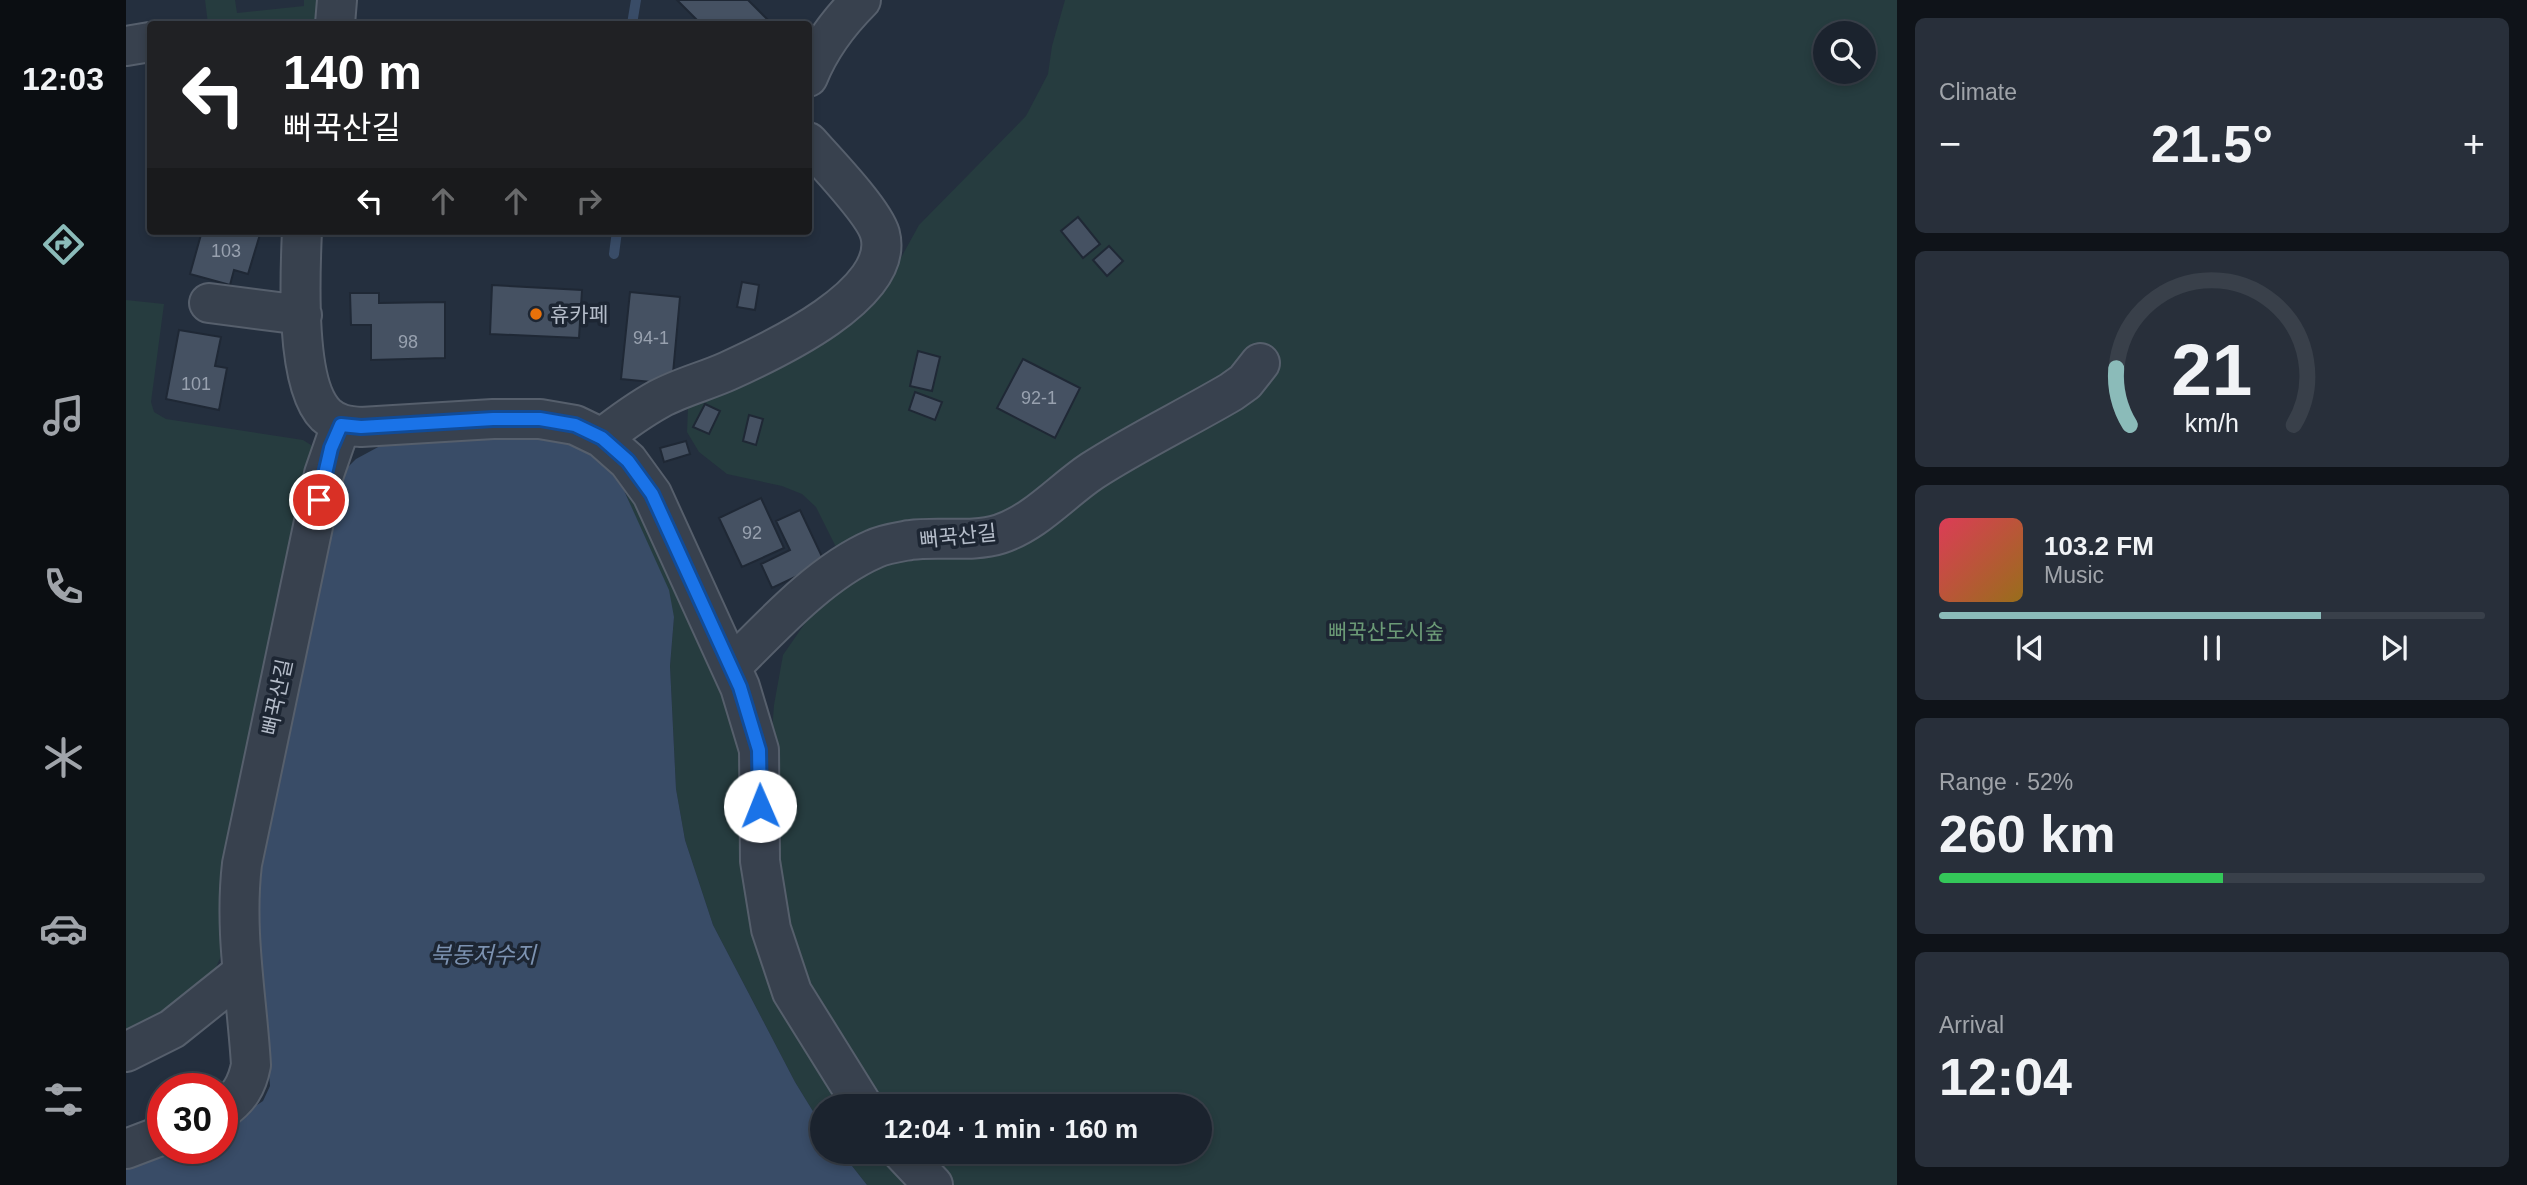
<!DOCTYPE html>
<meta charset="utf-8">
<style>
:root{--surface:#1b232e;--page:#282f3a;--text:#f1f3f6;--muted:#a0a4aa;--line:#39404a;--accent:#8bbbb9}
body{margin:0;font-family:Helvetica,"Noto Sans KR",sans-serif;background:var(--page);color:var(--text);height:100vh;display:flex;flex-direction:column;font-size:26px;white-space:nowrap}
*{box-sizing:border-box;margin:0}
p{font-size:23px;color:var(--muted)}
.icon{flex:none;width:38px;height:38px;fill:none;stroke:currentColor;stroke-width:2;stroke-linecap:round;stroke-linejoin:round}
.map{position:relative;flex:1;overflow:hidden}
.sheet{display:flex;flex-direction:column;gap:18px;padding:18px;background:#0f1319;width:630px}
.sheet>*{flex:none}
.top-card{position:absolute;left:21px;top:21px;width:665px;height:214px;border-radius:7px;box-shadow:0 4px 10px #0003,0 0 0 2px var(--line);background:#202124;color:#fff;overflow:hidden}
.controls{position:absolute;left:1687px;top:21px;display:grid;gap:14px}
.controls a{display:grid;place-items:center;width:63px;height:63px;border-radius:50%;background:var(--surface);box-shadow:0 4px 10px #0003,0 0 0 2px var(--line);font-size:35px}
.speed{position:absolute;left:21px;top:1073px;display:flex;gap:14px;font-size:35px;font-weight:700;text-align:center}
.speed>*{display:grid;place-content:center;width:91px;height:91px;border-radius:50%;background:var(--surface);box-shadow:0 4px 10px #0003,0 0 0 2px var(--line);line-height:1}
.speed .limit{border:10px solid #d22;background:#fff;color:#111}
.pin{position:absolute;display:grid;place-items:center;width:60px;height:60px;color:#fff;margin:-30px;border:4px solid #fff;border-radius:50%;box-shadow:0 2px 7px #0007}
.me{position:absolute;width:77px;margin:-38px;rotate:359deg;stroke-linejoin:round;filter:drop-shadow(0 0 5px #0008)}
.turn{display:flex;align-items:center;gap:24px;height:147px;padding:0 21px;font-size:32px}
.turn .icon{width:91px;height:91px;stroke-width:2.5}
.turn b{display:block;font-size:49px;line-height:60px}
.lanes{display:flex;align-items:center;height:66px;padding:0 21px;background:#0003;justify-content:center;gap:35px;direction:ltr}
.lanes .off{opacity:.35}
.big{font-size:52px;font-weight:700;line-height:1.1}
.sheet .card{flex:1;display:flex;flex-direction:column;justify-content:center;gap:10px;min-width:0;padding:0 24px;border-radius:10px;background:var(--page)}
.sheet .dial{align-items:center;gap:0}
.dial svg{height:182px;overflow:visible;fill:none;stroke:var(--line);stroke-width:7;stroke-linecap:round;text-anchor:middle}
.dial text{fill:var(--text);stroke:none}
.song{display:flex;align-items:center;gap:21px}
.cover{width:84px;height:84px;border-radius:10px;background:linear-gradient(135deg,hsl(350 70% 55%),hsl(40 70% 35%))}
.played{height:7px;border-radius:4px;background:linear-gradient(90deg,var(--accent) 70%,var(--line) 70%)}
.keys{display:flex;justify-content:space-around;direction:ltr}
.heat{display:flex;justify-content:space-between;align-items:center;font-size:38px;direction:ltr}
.charge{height:10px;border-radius:5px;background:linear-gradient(90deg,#34c759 52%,var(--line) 0)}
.trip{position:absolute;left:684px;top:1094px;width:402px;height:70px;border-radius:35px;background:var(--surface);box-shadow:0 4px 10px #0003,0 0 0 2px var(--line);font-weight:700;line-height:70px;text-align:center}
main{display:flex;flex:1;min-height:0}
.tabs{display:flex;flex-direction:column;width:126px;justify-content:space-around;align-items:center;background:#0b0e12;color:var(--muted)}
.tabs .icon{width:49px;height:49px}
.tabs .current{color:var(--accent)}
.tabs b{font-size:32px;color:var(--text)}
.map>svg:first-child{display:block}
.green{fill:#263c3f;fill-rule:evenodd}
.water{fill:#394c67}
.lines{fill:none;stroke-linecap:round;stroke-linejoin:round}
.stream{stroke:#394c67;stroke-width:10}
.building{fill:#455162;stroke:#1f2835;stroke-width:2}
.minor-casing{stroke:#565f6c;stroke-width:42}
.minor{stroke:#38414e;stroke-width:38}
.route-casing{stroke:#114b97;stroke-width:18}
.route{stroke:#1a73e8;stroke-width:12}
.food-dot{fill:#e8710a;stroke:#1d2633;stroke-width:2.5}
.labels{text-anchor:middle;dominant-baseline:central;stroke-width:7;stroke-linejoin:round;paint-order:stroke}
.number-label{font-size:18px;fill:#98a1af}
.poi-label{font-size:21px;fill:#b4bcc9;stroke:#1d2633;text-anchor:start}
.street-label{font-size:21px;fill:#b4bcc9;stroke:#1d2633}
.park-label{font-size:21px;fill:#6b9a76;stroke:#1d2633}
.water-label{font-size:23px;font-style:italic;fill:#7c92b1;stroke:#1d2633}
</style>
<main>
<nav class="tabs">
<b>12:03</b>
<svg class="icon current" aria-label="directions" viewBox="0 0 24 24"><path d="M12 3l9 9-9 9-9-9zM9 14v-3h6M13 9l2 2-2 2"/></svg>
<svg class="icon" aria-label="music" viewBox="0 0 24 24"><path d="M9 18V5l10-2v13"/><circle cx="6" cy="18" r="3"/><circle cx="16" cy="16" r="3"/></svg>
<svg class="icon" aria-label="phone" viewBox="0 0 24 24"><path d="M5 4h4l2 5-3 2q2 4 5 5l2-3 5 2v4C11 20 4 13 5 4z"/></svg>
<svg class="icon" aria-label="climate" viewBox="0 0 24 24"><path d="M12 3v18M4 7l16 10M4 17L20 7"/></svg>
<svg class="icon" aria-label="car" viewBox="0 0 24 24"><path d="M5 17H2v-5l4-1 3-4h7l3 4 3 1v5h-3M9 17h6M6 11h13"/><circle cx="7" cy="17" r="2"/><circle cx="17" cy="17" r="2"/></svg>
<svg class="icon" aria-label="filters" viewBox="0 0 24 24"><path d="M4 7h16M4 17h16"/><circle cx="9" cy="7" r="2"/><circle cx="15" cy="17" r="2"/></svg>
</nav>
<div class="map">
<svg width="1771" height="1185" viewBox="0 0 1771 1185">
<rect width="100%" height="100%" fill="#242f3e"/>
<path class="green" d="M 79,0 L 109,0 L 111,13 L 178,6 L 178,0 L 195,0 L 194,24 L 82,24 Z
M 939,0 L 1771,0 L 1771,1185 L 819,1185 L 790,1152 L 1074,1152 L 1074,1106 L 750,1106 L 675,988 L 655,924 L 645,746 L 648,705 L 657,655 L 684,616 L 734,569 L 714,555 L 690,507 L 676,494 L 656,486 L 601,474 L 573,452 L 561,432 L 562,408 L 576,394 L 751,291 L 776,256 L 793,225 L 900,116 L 922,74 L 926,46 ZM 1699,33 L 1738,33 L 1738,72 L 1699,72 Z
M 0,300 L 38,304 L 25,402 L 28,412 L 40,419 L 177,440 L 185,445 L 187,458 L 96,954 L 82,985 L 0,1038 Z
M 498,474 L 611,709 L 624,862 L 726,1106 L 696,1106 L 696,1126 L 669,1082 L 587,925 L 559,840 L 550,789 L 544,666 L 548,617 L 497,486 Z
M 715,1152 L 767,1152 L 798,1185 L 741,1185 Z"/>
<path class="water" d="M 399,434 L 450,441 L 483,466 L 496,486 L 543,590 L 548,617 L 544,666 L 550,789 L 559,840 L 587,925 L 669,1082 L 696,1126 L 696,1152 L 715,1152 L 741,1185 L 0,1185 L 0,1164 L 43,1148 L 96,1148 L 96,1128 L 137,1101 L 144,1086 L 141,1047 L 123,894 L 214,475 L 230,459 L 254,446 Z"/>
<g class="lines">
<path class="stream" d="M 506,24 L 510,0
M 488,254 L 491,231"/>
</g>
<path class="building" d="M 551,0 L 622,0 L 646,24 L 575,24 Z
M 952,217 L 974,244 L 957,258 L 935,231 Z
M 76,231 L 135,231 L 122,274 L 108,270 L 104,285 L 64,274 Z
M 983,246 L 997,261 L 981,276 L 967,260 Z
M 616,282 L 633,285 L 629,310 L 611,307 Z
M 366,285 L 456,290 L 453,338 L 364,334 Z
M 504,292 L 554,297 L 546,384 L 495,379 Z
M 224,293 L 253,293 L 253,303 L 319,302 L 319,358 L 245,360 L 245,325 L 225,325 Z
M 53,330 L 95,337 L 89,366 L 101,368 L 93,410 L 40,399 Z
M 792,351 L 814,357 L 806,391 L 784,386 Z
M 897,359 L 954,388 L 929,438 L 871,408 Z
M 789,392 L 816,402 L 809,420 L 783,410 Z
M 579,404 L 594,411 L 583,434 L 567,427 Z
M 623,415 L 637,419 L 630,445 L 617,441 Z
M 560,441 L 564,454 L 538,462 L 534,448 Z
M 635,498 L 658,548 L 616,567 L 593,518 Z
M 674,510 L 699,563 L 646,588 L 635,564 L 664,550 L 650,521 Z"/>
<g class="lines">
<defs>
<path id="minor" d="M 209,24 L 211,0
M 0,46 L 24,42
M 682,77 C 694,47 712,23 735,0
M 176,231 C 174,274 169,385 200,415 C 211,425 222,426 235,427 L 367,419 L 414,419 L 449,425 L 476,438 L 502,461 L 526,494 L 614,687 L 633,750 L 634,861 L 645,929 L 666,992 L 737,1106
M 83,303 L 176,315
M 476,438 C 494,424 513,410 533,399 C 555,387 580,381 602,371 C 646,351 770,294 754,234 C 748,212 699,161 682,142
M 605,667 C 646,626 695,572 748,549 C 758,544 773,542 784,540 C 813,536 846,543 874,534 C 910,522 936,491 966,471 C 1011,442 1059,419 1105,392 L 1119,382 L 1134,363
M 0,1052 L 46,1029 L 116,973
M 96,1110 C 113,1098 121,1086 125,1065 C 121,997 108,932 116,864 L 198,474 L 215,425
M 0,1149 L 37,1135
M 776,1152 L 807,1185"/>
</defs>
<use href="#minor" class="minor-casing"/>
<use href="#minor" class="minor"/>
</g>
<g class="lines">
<defs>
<path id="route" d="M 193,500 L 205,448 L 215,425 L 235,427 L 367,419 L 414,419 L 449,425 L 476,438 L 502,461 L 526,494 L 614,687 L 633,750 L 634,806"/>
</defs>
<use href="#route" class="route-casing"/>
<use href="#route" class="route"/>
</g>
<circle class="food-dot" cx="410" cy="314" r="7"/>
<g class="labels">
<g class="number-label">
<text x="100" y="251">103</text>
<text x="525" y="338">94-1</text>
<text x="282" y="342">98</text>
<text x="70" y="384">101</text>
<text x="913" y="398">92-1</text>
<text x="626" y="533">92</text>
</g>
<g class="poi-label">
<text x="424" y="314">휴카페</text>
</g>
<g class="street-label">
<text transform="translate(832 536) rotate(-6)">뻐꾹산길</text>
<text transform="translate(151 697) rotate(-78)">뻐꾹산길</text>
</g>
<g class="park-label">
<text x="1260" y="631">뻐꾹산도시숲</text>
</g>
<g class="water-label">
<text x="357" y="955">북동저수지</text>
</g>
</g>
</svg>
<div class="controls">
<a><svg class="icon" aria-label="search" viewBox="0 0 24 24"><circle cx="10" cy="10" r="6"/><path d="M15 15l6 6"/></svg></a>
</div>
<div class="speed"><div class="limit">30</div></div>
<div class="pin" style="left:193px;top:500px;background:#d93025"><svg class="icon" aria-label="arrive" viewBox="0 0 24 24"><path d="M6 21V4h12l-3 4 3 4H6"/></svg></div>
<svg class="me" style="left:634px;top:806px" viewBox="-20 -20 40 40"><circle r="19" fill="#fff"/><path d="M0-13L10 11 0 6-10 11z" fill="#1a73e8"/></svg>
<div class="trip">12:04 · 1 min · 160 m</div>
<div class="top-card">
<div class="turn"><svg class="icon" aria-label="left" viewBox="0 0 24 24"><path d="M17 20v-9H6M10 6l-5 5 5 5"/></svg><div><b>140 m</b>뻐꾹산길</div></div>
<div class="lanes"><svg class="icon" aria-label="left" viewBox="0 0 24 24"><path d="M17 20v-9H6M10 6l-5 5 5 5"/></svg><svg class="icon off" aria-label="ahead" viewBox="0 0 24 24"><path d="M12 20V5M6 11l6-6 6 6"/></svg><svg class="icon off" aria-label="ahead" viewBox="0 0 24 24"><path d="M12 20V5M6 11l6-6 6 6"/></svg><svg class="icon off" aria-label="right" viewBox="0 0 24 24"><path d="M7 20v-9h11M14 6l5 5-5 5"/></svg></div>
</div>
</div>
<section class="sheet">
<div class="card"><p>Climate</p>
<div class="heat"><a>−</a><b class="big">21.5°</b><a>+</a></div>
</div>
<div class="card dial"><svg viewBox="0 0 100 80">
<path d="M14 69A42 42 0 1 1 86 69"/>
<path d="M14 69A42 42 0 0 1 8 44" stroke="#8bbbb9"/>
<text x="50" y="56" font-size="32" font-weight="700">21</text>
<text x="50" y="72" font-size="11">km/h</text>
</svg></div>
<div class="card">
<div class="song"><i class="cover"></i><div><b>103.2 FM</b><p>Music</p></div></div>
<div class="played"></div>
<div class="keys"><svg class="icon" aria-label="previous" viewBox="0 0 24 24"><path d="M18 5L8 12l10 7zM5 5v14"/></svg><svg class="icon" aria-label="pause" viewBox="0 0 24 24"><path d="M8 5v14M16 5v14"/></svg><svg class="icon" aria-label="next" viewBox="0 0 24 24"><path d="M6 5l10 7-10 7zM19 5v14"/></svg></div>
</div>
<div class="card"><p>Range · 52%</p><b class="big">260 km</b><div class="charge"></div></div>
<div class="card"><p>Arrival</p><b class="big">12:04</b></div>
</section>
</main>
